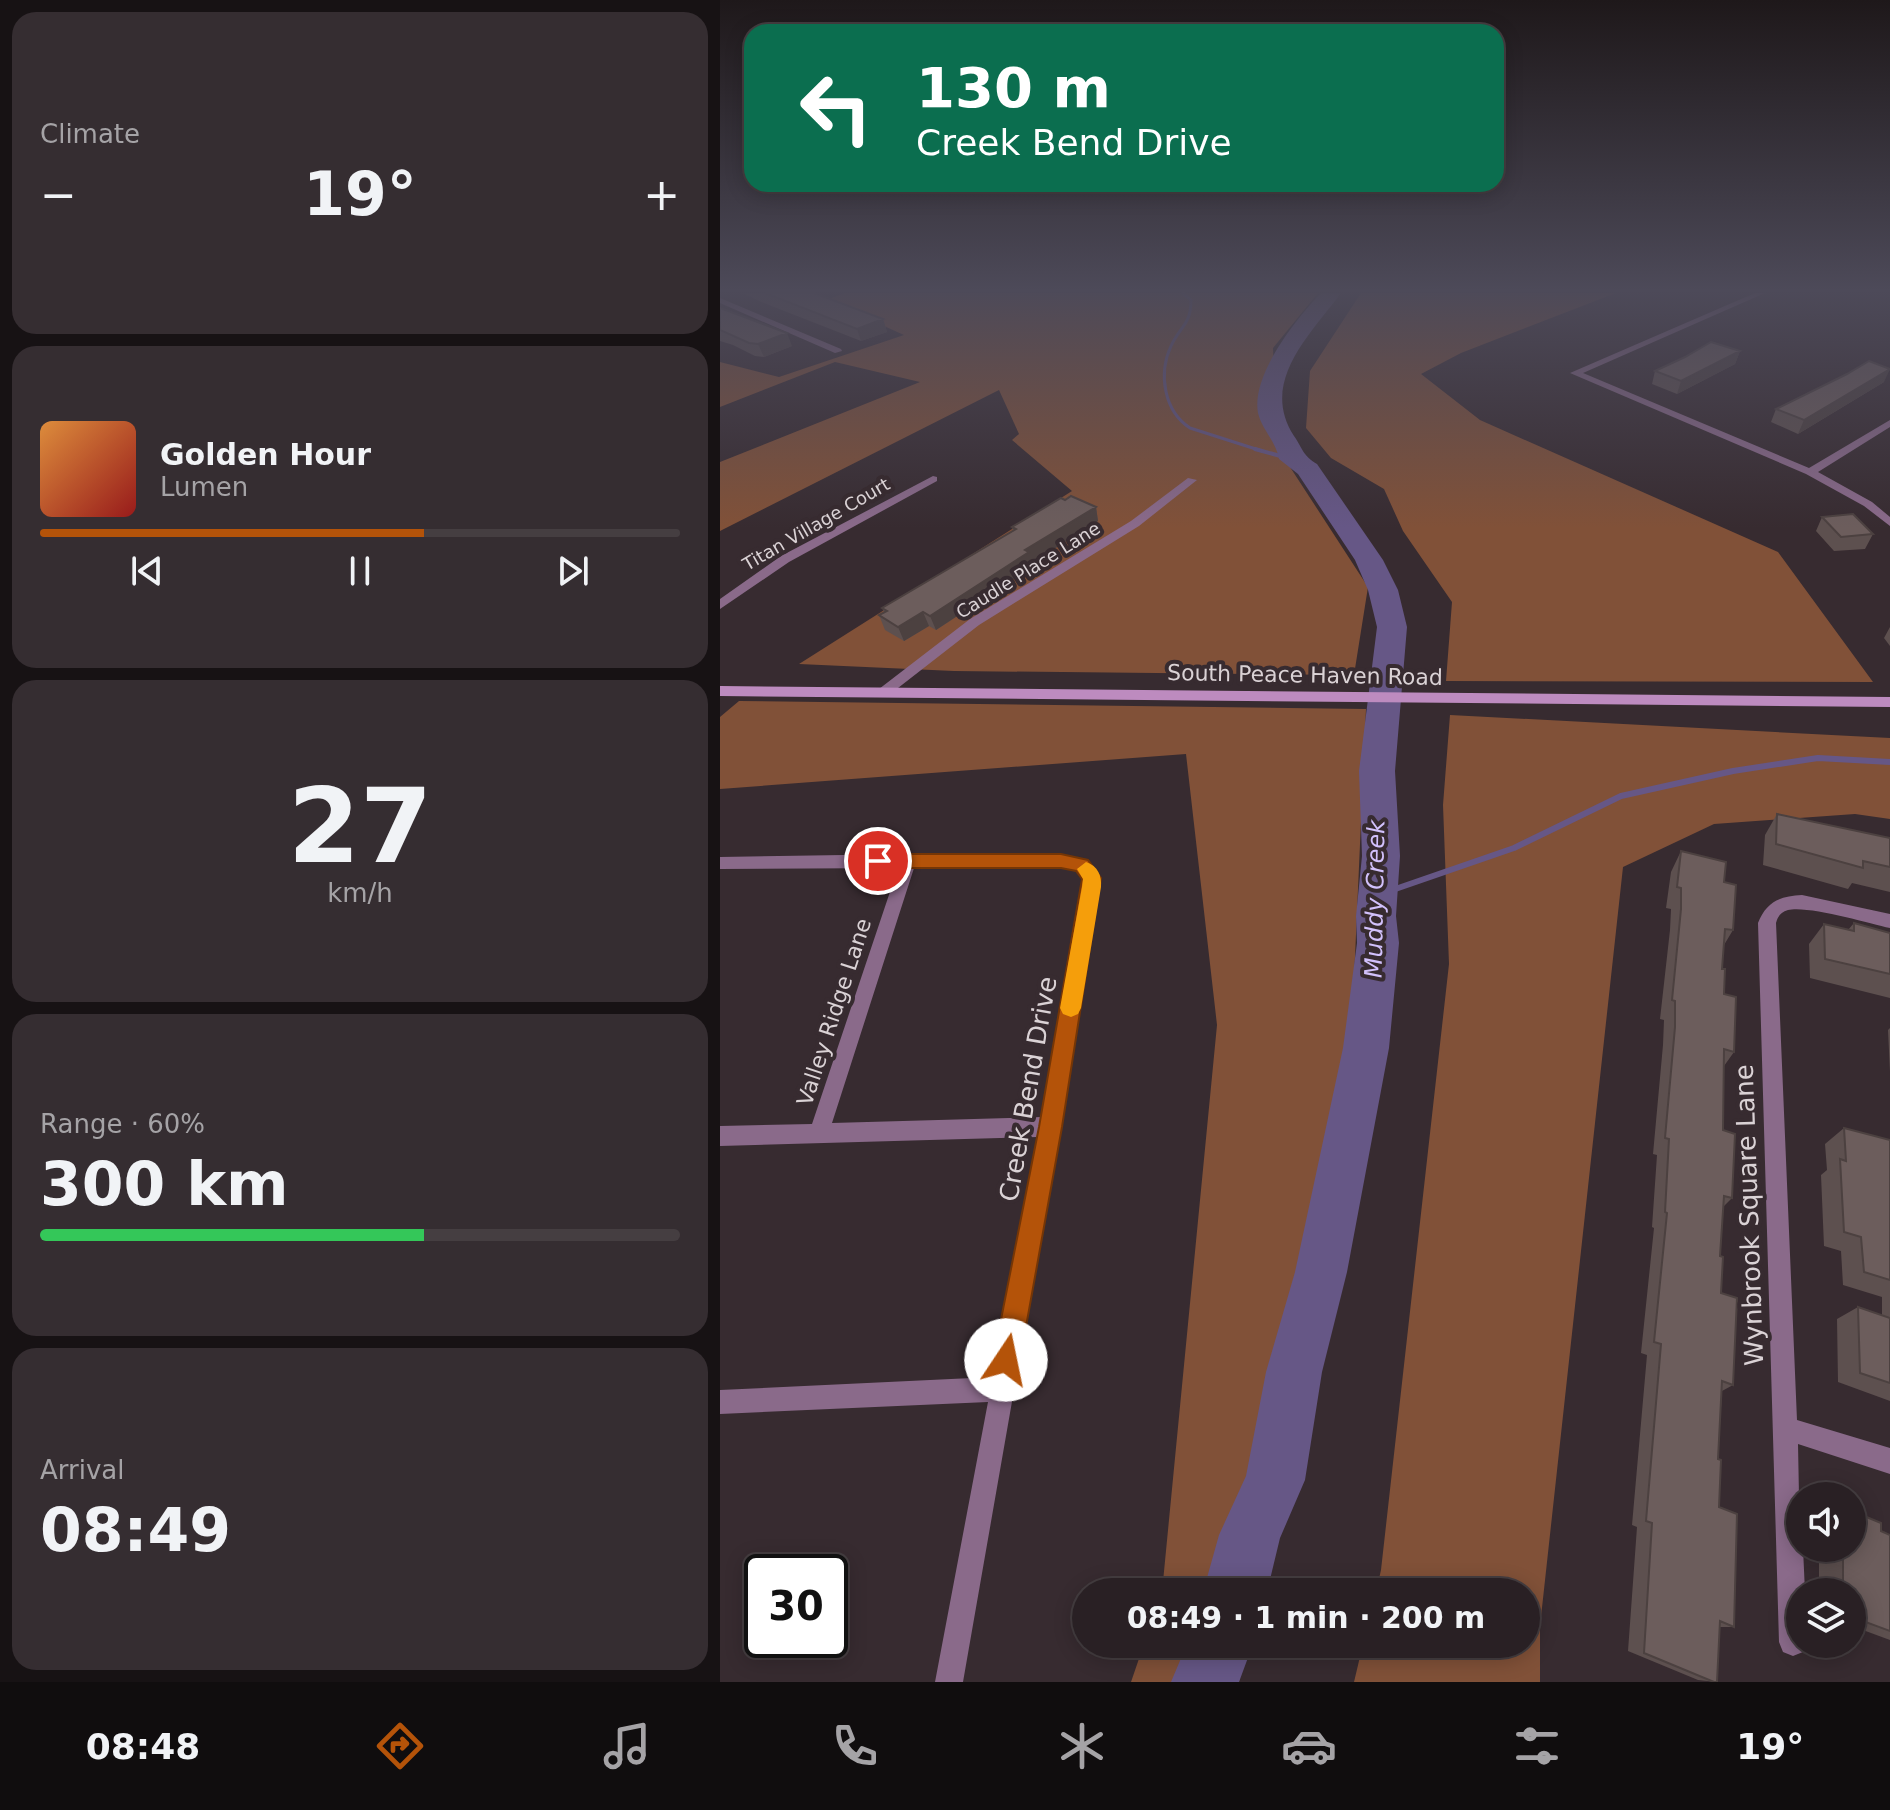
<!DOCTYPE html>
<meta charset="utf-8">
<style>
:root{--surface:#292024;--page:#352d31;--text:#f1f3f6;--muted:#a5a3a6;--line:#453e41;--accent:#b45309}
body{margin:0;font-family:"DejaVu Sans",sans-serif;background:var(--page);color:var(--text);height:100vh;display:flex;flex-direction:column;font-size:30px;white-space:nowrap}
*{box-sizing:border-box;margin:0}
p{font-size:26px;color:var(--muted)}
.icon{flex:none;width:44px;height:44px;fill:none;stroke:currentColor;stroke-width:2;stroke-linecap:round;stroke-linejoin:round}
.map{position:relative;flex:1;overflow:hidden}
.drawer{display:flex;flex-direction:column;gap:12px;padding:12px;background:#171214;width:720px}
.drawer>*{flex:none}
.banner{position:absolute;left:24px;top:24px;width:760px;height:168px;border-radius:24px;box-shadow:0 4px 20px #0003,0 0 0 2px var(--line);background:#0b6e4f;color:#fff;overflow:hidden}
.buttons{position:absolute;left:1066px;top:1482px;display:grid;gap:16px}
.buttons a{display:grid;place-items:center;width:80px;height:80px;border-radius:50%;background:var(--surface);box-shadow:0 4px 20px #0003,0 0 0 2px var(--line);font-size:40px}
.speed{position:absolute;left:24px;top:1554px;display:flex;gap:16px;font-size:40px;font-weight:700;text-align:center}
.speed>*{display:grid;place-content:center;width:104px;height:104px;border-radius:50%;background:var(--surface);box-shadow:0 4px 20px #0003,0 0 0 2px var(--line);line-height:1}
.speed .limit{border:4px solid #111;border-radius:12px;background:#fff;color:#111}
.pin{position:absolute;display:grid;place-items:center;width:68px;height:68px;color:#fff;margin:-34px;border:4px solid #fff;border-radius:50%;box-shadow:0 2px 8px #0007}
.me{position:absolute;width:88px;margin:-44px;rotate:11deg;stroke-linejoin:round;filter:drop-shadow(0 0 6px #0008)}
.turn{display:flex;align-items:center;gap:28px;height:168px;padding:0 40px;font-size:36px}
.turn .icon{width:104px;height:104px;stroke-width:2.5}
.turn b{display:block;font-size:56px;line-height:68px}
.big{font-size:60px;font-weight:700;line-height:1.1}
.drawer .tile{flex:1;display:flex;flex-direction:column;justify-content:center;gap:12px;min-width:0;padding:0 28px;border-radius:24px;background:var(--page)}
.drawer .dial{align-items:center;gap:0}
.dial b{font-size:104px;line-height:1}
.song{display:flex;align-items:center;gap:24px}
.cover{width:96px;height:96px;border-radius:12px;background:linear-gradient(135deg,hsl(30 70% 55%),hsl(0 70% 35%))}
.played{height:8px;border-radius:4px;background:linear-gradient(90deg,var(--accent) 60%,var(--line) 60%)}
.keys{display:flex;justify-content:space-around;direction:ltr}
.heat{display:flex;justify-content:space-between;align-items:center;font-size:44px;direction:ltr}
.charge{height:12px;border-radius:6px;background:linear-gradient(90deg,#34c759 60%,var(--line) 0)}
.trip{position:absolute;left:352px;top:1578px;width:468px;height:80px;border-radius:40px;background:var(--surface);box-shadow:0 4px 20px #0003,0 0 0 2px var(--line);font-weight:700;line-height:80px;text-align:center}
.tabs{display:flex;height:128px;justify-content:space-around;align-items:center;background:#100d0e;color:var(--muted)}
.tabs .icon{width:56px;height:56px}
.tabs .current{color:var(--accent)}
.tabs b{font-size:36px;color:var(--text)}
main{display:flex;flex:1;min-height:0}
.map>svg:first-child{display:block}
.forest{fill:#815138}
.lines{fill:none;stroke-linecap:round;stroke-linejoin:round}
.stream-far2{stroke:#665786;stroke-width:3}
.stream-far1{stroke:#665786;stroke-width:4}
.stream{stroke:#665786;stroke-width:6}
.river{fill:#665786;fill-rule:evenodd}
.street{fill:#8a6a8a;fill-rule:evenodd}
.secondary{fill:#bd8bbf;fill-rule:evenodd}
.wall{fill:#5d504f}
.shaded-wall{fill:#4c4140}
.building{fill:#6c5d5c;stroke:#4c4140;stroke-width:2}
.route{fill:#b45309;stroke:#753606;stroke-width:2}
.slow{fill:#f59e0b}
.labels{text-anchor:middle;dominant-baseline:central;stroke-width:8;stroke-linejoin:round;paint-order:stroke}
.far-street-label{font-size:18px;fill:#dad2d5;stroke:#372b30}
.street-label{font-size:22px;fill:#dad2d5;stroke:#372b30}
.water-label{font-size:24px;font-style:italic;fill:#d2c1fc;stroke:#372b30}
.near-street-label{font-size:26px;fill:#dad2d5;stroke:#372b30}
</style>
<main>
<section class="drawer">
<div class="tile"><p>Climate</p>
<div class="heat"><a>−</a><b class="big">19°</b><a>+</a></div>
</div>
<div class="tile">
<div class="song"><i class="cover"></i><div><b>Golden Hour</b><p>Lumen</p></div></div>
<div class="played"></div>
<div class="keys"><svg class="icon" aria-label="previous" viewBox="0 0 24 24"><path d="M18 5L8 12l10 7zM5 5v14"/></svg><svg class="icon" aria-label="pause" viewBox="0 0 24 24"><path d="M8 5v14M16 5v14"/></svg><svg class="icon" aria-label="next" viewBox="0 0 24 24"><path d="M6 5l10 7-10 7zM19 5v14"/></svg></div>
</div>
<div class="tile dial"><b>27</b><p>km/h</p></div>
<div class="tile"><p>Range · 60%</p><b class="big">300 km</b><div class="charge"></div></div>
<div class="tile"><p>Arrival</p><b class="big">08:49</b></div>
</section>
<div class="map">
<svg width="1170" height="1682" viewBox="0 0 1170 1682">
<rect width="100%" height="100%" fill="#372b30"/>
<path class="forest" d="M 125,293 L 598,293 L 553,348 L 557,447 L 648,587 L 634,675 L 234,671 L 79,664 L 352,491 L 292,440 L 299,434 L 279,390 L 0,531 L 0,462 L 200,382 L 115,362 L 0,407 L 0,362 L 59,377 L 184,335 L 106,300 Z
M 641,293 L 896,293 L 741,353 L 701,374 L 760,420 L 1058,552 L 1153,682 L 726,681 L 732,602 L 683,531 L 664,489 L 611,458 L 586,428 L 590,371 Z
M 19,701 L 646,709 L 633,1002 L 534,1592 L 442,1592 L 497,1025 L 466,754 L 0,789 L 0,717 Z
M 730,715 L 1170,738 L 1170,819 L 1135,814 L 994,824 L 903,867 L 820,1626 L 820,1682 L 634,1682 L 643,1644 L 806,1644 L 806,1592 L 656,1592 L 661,1570 L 729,964 L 723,805 Z
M 424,1644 L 526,1644 L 519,1682 L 411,1682 Z"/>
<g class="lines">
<path class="stream-far2" d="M 463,293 L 471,300 C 471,325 460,326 451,346 C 438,374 444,411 470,428 L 542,451"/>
<path class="stream-far1" d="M 535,449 L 571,459"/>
<path class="stream" d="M 658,895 L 794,848 L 901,796 L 1013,771 L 1098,758 L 1170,762"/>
<path class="river" d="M 601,293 L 621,293 C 590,335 539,382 574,436 C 583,449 583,456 597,464 L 663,560 L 678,590 L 687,627 L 675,771 L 680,856 L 676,916 L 679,943 L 669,1048 L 627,1272 L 602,1372 L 585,1480 L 560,1538 L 547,1592 L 483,1592 L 499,1535 L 526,1476 L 546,1372 L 575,1272 L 623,1048 L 637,943 L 636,916 L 642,856 L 639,771 L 657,627 L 648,590 L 635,560 L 578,474 L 559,459 C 556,441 542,430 538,413 C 531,375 576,319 601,293 Z
M 467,1644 L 533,1644 L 519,1682 L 451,1682 Z"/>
<path class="street" d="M 1035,293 L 1045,293 L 863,373 L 1089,468 L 1170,420 L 1170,427 L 1098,472 L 1152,502 L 1170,517 L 1170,526 L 1144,506 L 1086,474 L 850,373 Z
M 0,298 L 121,349 L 122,351 L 115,353 L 0,303 Z
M 213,476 L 217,477 L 217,481 L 69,562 L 0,609 L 0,599 L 61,556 Z
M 468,478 L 477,480 L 419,526 L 259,625 L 169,695 L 159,695 L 157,692 L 159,689 L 250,619 L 411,521 Z
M 189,854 L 341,855 L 368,861 L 380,878 L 340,1127 L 243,1682 L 215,1682 L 268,1402 L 0,1414 L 0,1390 L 273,1377 L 318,1137 L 0,1146 L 0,1126 L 92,1124 L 178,868 L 0,869 L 0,857 ZM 341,867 L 357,871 L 363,879 L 322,1117 L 112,1123 L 194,868 Z
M 1082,895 L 1170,914 L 1170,928 C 1148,923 1087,905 1068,910 C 1061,912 1058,916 1056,923 L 1077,1420 L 1170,1448 L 1170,1474 L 1078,1444 L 1080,1548 L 1083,1548 L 1085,1592 L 1080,1592 L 1080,1644 L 1086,1644 L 1083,1652 L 1073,1656 L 1063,1652 L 1059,1642 L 1038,923 C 1046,902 1060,896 1082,895 Z"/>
<path class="secondary" d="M 0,686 L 1170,697 L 1170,707 L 0,696 Z"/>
</g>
<path class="wall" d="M 23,293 L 94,293 L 163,319 L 167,332 L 141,341 L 39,301 Z
M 0,308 L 72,346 L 44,357 L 35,356 L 13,345 L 0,341 Z
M 1020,351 L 1015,364 L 957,394 L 932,384 L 935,371 L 965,357 Z
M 1127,374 L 1164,382 L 1078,434 L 1051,422 L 1056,409 Z
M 345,500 L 376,507 L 378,521 L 312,563 L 313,566 L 216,630 L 209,626 L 184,641 L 165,630 L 159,615 L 164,612 L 162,608 L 293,531 L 292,527 Z
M 1102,517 L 1153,534 L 1145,549 L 1114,551 L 1096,531 Z
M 1170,627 L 1170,646 L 1164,638 Z
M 1057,814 L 1170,838 L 1170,892 L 1132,883 L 1128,889 L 1043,865 L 1045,835 Z
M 961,851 L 1004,882 L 1013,930 L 1004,945 L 1002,969 L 1004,994 L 1014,1052 L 1004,1066 L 1003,1130 L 1012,1198 L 1003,1207 L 1000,1256 L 1001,1293 L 1013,1385 L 1002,1391 L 998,1459 L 999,1507 L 1014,1627 L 999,1627 L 997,1682 L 978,1680 L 908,1651 L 917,1527 L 912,1525 L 927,1355 L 921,1353 L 934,1228 L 932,1227 L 937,1155 L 933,1154 L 943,1045 L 944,1020 L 940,1019 L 950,930 L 951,909 L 946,908 L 951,872 Z
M 1134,923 L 1170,933 L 1170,998 L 1090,978 L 1089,944 L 1104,924 L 1128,930 Z
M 1170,1028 L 1170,1072 L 1168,1030 Z
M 1124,1128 L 1170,1140 L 1170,1401 L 1118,1382 L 1117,1319 L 1138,1307 L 1162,1316 L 1162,1297 L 1123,1285 L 1121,1251 L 1104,1246 L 1101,1175 L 1107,1170 L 1105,1144 Z
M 1161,1531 L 1170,1535 L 1170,1640 L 1132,1626 L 1132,1592 L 1099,1592 L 1099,1548 L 1132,1548 Z"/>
<path class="shaded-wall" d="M 163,319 L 167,332 L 141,341 L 137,329 Z
M 67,333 L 72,346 L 44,357 L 38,344 Z
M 1020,351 L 1015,364 L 957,394 L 961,381 Z
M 1170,369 L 1164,382 L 1078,434 L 1084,420 Z
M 376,507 L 378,521 L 312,563 L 313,566 L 216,630 L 210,616 L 305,550 Z
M 203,612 L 209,626 L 184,641 L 178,627 Z"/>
<path class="building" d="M 45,293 L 94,293 L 163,319 L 137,329 Z
M 0,308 L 67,333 L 38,344 L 29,343 L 0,330 Z
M 991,342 L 1020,351 L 961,381 L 935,371 L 965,357 Z
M 1149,361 L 1170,369 L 1084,420 L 1056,409 L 1127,374 Z
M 351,496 L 376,507 L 305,550 L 309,552 L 210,616 L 203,612 L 178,627 L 159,615 L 167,611 L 162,608 L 296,529 L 292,527 L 341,498 L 345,500 Z
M 1133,514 L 1153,534 L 1121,537 L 1102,517 Z
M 1057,814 L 1170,838 L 1170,867 L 1143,861 L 1143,868 L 1056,844 Z
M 961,851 L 1006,862 L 1004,882 L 1016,885 L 1013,930 L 1005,929 L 1002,969 L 1005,969 L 1004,994 L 1016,997 L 1014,1052 L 1004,1049 L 1003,1130 L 1015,1134 L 1012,1198 L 1004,1196 L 1000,1256 L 1003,1257 L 1001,1293 L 1017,1298 L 1013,1385 L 1002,1381 L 998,1459 L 1001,1460 L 999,1507 L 1017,1514 L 1014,1627 L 1000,1621 L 997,1682 L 994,1682 L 924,1653 L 932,1523 L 926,1521 L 941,1344 L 934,1342 L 947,1213 L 945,1212 L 949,1139 L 945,1138 L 955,1027 L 955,1001 L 952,1000 L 961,909 L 961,888 L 957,887 Z
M 1134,923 L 1170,933 L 1170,974 L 1105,959 L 1104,924 L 1134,931 Z
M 1124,1128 L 1170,1140 L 1170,1280 L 1144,1272 L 1141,1237 L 1124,1232 L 1120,1159 L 1126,1161 Z
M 1138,1307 L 1170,1318 L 1170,1383 L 1140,1373 Z
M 1132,1511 L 1161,1523 L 1161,1531 L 1170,1535 L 1170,1631 L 1132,1617 L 1132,1592 L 1123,1592 L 1123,1548 L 1132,1548 Z"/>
<linearGradient id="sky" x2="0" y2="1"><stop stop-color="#1e181a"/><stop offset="0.55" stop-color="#4d4a59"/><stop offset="1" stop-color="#4d4a59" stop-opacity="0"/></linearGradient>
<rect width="1170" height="528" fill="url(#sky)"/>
<path class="route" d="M 158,854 L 341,854 L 368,860 L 381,878 L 342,1127 L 300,1360 L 296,1369 L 286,1373 L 277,1369 L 273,1360 L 319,1127 L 362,879 L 356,871 L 341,868 L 158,868 L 149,861 Z"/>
<path class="slow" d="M 366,862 C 378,866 382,876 381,887 L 361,1008 L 358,1014 L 351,1017 L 343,1014 L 340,1008 L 362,887 L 363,879 L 357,869 Z"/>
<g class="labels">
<g class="far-street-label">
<text transform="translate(96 524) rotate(-30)">Titan Village Court</text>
<text transform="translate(308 570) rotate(-32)">Caudle Place Lane</text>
</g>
<g class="street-label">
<text transform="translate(585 675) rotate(1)">South Peace Haven Road</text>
<text transform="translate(114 1012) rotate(-72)">Valley Ridge Lane</text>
</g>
<g class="water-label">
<text transform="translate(655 899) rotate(-89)">Muddy Creek</text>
</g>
<g class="near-street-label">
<text transform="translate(308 1089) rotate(-80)">Creek Bend Drive</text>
<text transform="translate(1029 1215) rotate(-92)">Wynbrook Square Lane</text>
</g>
</g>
</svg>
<div class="buttons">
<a><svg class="icon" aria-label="sound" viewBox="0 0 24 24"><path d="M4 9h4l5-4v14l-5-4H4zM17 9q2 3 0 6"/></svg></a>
<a><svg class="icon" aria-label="layers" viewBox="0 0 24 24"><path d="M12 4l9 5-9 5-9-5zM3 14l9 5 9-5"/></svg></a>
</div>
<div class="speed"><div class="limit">30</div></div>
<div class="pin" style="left:158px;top:861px;background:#d93025"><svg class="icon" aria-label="arrive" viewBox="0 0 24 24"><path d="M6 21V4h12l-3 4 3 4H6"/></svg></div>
<svg class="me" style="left:286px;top:1360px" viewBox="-20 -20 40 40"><circle r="19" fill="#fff"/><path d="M0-13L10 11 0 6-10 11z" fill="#b45309"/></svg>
<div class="trip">08:49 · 1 min · 200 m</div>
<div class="banner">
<div class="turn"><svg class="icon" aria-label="left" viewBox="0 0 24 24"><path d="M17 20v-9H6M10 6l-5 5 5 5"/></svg><div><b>130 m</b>Creek Bend Drive</div></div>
</div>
</div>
</main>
<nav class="tabs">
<b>08:48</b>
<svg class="icon current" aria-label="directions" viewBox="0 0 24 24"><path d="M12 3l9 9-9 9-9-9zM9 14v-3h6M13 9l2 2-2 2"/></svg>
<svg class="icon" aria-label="music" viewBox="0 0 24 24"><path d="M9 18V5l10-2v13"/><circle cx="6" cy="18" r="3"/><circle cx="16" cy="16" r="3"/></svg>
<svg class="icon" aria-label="phone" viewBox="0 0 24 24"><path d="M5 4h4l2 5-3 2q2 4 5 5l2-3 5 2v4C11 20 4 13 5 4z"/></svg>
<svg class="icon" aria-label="climate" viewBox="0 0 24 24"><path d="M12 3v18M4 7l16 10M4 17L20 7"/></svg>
<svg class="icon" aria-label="car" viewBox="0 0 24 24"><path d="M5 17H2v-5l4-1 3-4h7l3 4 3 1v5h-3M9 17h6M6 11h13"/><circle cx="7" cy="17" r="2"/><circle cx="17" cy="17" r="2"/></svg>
<svg class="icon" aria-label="filters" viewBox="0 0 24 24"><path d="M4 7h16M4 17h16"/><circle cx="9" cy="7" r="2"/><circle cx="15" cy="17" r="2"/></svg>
<b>19°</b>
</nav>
